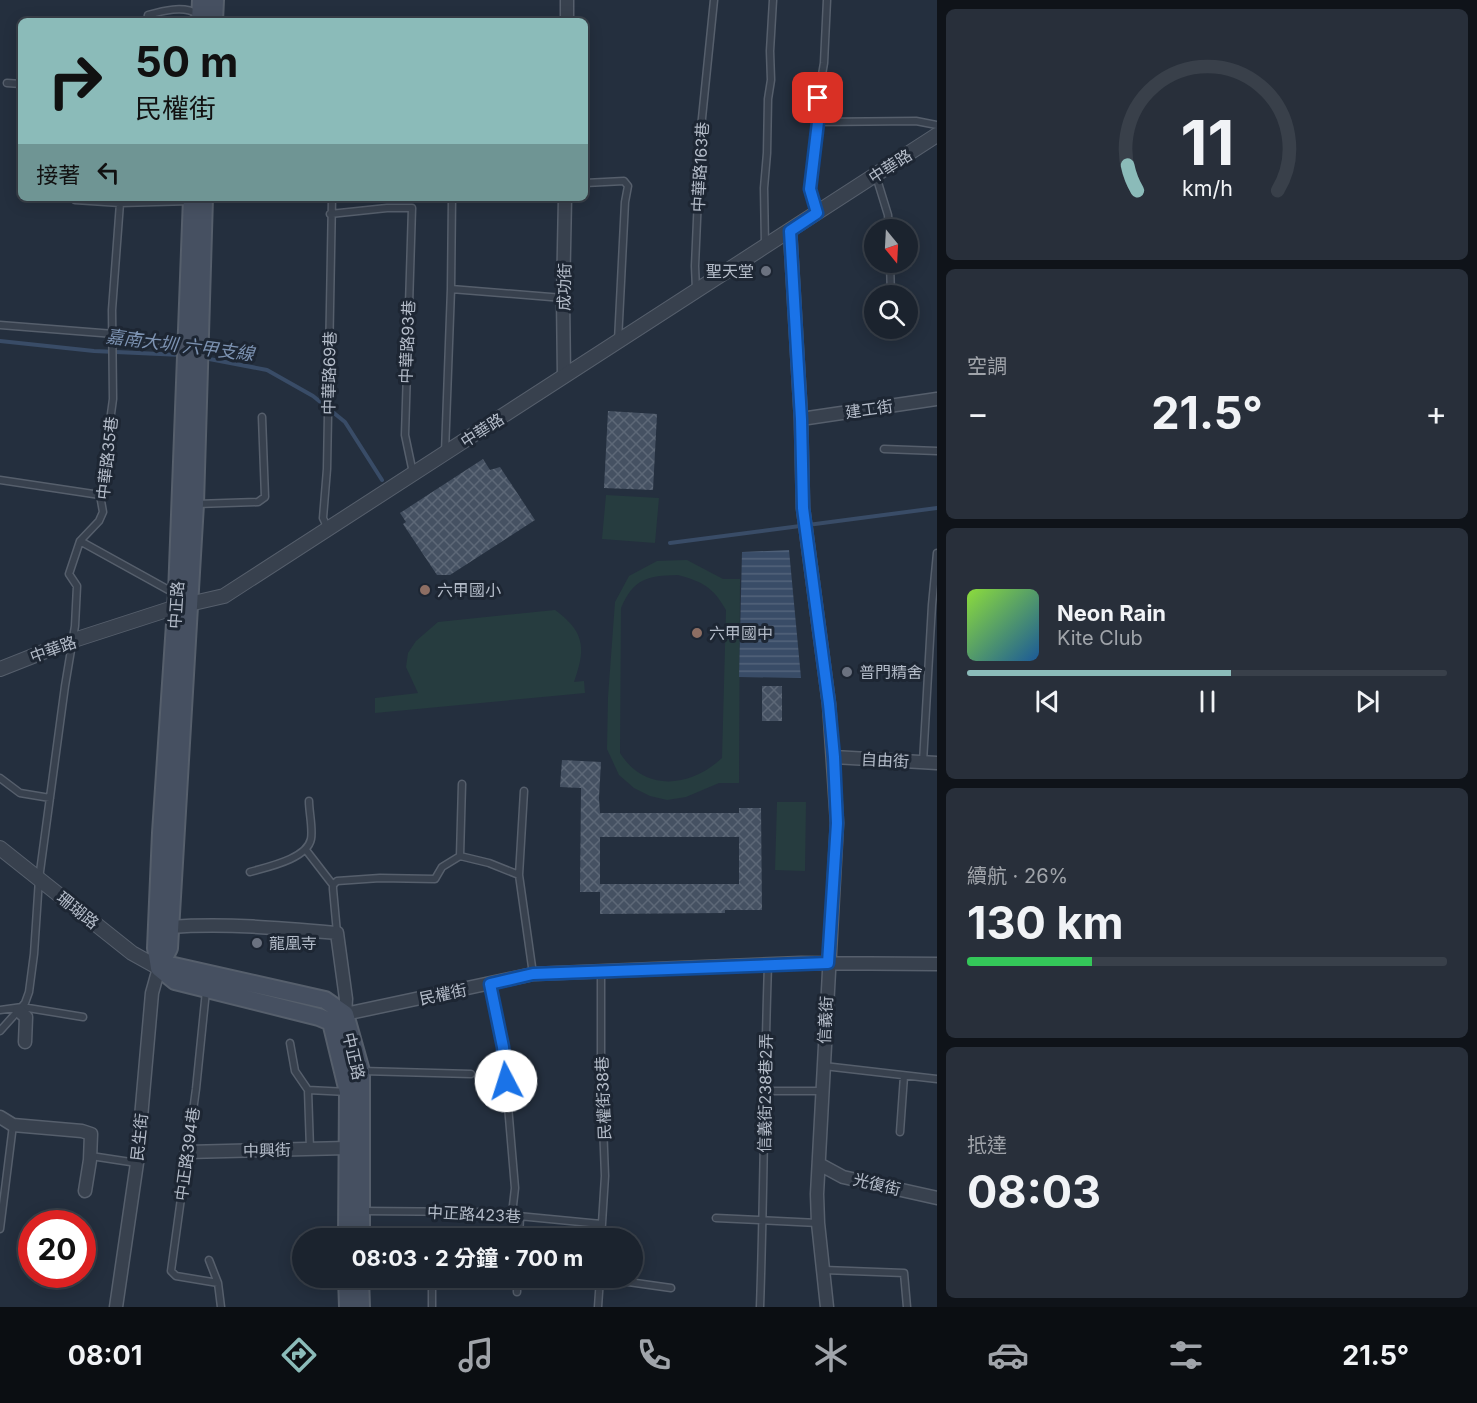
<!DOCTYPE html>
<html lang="zh-TW">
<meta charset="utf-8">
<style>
:root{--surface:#1b232e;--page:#282f3a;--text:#f1f3f6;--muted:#a0a4aa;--line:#39404a;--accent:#8bbbb9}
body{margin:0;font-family:Inter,"Noto Sans TC",sans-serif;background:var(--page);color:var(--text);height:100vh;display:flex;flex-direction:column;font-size:22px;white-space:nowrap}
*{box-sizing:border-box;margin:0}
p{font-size:20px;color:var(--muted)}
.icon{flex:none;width:33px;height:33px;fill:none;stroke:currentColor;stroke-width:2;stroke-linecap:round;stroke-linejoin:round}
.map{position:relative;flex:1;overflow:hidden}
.panel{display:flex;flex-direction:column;gap:9px;padding:9px;background:#0f1319;width:540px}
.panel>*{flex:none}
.banner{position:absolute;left:18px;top:18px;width:570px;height:183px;border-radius:9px;box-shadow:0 3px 15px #0003,0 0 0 2px var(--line);background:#8bbbb9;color:#111;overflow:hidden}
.needle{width:39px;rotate:162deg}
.buttons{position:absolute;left:864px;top:219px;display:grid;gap:12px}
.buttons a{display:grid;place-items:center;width:54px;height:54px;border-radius:50%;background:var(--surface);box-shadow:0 3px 15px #0003,0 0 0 2px var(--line);font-size:30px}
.speed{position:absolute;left:18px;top:1210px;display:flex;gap:12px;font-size:30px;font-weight:700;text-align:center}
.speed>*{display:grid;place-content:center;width:78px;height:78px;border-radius:50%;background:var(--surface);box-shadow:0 3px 15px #0003,0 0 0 2px var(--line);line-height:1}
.speed .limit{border:9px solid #d22;background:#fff;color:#111}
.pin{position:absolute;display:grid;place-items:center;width:51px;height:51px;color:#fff;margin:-26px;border-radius:12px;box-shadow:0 3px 9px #0006}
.me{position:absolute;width:66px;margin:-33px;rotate:355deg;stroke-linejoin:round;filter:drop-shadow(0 0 4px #0008)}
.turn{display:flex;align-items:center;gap:21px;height:126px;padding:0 18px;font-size:27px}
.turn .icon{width:78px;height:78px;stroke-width:2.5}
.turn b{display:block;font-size:42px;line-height:51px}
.then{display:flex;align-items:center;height:57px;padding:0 18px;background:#0003;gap:12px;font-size:22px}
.big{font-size:45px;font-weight:700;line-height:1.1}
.panel .widget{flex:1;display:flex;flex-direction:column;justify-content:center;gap:9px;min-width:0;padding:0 21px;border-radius:9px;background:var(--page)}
.panel .dial{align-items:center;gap:0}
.dial svg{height:156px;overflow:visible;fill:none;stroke:var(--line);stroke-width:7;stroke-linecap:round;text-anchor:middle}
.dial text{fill:var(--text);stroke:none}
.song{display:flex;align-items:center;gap:18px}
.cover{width:72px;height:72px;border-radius:9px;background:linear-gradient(135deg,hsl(90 70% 55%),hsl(210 70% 35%))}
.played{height:6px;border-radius:3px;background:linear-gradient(90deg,var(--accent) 55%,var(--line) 55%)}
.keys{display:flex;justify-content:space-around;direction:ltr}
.heat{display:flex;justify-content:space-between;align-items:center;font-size:33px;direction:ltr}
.charge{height:9px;border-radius:4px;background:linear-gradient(90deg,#34c759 26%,var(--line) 0)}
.trip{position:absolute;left:292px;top:1228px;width:351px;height:60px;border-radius:30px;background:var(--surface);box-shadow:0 3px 15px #0003,0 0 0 2px var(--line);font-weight:700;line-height:60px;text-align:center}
.menu{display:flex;height:96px;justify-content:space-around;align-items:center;background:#0b0e12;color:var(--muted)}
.menu .icon{width:42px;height:42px}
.menu .on{color:var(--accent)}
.menu b{font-size:27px;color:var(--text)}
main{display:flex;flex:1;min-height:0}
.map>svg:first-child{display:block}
.grass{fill:#263c3f;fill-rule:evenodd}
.water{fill:url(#water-rules)}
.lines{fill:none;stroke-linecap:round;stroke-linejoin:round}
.stream{stroke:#394c67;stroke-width:4}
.building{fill:url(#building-cross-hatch);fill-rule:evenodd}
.service-casing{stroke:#565f6c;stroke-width:9}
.minor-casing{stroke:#565f6c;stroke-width:15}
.tertiary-casing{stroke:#565f6c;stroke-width:16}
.secondary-casing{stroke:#565f6c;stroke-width:20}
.service{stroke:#38414e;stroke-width:6}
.minor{stroke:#38414e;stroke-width:12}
.tertiary{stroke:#38414e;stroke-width:14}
.secondary{stroke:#465061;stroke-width:16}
.route-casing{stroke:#114b97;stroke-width:15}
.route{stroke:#1a73e8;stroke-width:10}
.worship-dot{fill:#6b7280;stroke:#1d2633;stroke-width:2}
.education-dot{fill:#8d6e63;stroke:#1d2633;stroke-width:2}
.labels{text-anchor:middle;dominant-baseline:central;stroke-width:6;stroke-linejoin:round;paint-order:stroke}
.street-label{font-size:16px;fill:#b4bcc9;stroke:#1d2633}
.poi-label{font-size:16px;fill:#b4bcc9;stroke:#1d2633;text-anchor:start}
.water-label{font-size:18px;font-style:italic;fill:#7c92b1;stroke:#1d2633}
</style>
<main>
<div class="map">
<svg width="937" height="1307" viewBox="0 0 937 1307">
<defs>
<pattern id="water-rules" width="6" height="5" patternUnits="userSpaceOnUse" patternTransform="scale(1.5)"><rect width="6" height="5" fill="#394c67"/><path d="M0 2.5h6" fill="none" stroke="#53647b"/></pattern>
<pattern id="building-cross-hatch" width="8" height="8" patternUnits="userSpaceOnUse" patternTransform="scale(1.5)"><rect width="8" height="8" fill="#455162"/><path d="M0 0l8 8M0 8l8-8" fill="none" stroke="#5d6877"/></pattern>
</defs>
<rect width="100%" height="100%" fill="#242f3e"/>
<path class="grass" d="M 606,495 L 659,498 L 655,543 L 602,539 Z
M 687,560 L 723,579 L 740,579 L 739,783 L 719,783 L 686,797 L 667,800 L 650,796 L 634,788 L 619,775 L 607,749 L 608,697 L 615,602 L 629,576 L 657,561 ZM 678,575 C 703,582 713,587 726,610 L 722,758 C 691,787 645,793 620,753 L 621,608 C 634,578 647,576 678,575 Z
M 555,610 C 585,632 586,648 574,682 L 584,681 L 585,693 L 375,713 L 375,698 L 418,693 L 406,667 L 408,653 L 416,641 L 438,622 Z
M 777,802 L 806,802 L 805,871 L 775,870 Z"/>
<path class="water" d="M 789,550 L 801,678 L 739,677 L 742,552 Z"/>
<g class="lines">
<path class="stream" d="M 0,341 L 94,351 L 182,355
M 204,358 L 267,370 L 313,396 L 345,422 L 382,480
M 670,543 L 937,508"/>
</g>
<path class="building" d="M 608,411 L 657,414 L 653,490 L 604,488 Z
M 483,459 L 490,470 L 500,467 L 535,520 L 450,575 L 437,575 L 403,524 L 406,522 L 400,513 Z
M 762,686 L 782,686 L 782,721 L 762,721 Z
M 562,760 L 601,762 L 599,798 L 600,813 L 739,813 L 739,808 L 761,808 L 762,910 L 725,910 L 725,913 L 600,914 L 600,892 L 580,892 L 581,788 L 560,787 ZM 600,837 L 739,837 L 739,884 L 600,884 Z"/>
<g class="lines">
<defs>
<path id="service" d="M 147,21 L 148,15 C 162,11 184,5 197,14
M 7,83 L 21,84
M 818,122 L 916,121 L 937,125
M 876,176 L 888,215 L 889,230
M 585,183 L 624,181 L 628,186 L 625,202 L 618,341
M 75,200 L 120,203 L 191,201
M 817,212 L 810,189 L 818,122 L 818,98 L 824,63 L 827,0
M 330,214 L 387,208 L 412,208 L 405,435 L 413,473
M 765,245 L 764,188 L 767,153 L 768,99 L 771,80 L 770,51 L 773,0
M 890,262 L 891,296
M 451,289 L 563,298
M 696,290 L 695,266 L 701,128 L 714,0
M 0,325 L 114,334 L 184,345
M 884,449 L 937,451
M 445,452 L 451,289 L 452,198
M 0,480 L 100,495
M 196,504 L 258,502 L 265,497 L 262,417
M 328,529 L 323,518 L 327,469 L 332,198
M 80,541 L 174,593
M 923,762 L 932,605 L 937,553
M 0,778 L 20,793 L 50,798
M 524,791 L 519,875 L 533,974
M 306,850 L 333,885
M 460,856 L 462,784
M 460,856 L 489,863 L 519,875
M 250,872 C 267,867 307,859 311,839 C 313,828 309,812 309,801
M 337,933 L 333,889 L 333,885 L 337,881 L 380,878 L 435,879 L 442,867 L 460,856
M 490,984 L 503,1047 L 515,1188 L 512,1214
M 206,991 L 196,1089 L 171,1271 L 176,1276 L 218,1283
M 0,1010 L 22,1007 L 83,1017
M 0,1031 L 25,1003 L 29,992 L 34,954 L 39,879 L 65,686 L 75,626 L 77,586 L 69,574 L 80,541 L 99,521 L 103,512 L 100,495 L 113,399 L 112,310 L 120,203
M 290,1043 L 295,1071 L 308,1090 L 310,1149
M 824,1066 L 937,1079
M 362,1071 L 471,1074
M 308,1090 L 348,1092
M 764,1091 L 822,1091
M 900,1132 L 904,1076
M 91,1156 L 137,1163
M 362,1211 L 477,1212 L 601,1224
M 716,1218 L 818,1223
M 0,1229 L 13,1125
M 519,1239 L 520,1216
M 601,1239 L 605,1176 L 601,1072 L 601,972
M 209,1260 L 218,1283 L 221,1307
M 824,1270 L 904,1273 L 907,1307
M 517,1292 L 517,1278
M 432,1307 L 432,1281
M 598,1307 L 600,1278 L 671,1288
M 760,1307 C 764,1193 764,1079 768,965"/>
<path id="minor" d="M 567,21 L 567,0
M 790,231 L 801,419 L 803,508 L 829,704 L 837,823 L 817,1194 L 818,1223 L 827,1307
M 564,376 L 563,298 L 565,198
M 801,419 L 937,399
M 834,757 L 937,763
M 170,927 C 226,923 281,928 337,933 L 346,999 L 345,1014
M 19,1011 L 26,1017 L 25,1042
M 338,1018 L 345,1014 L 533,974 L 801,963 L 937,964
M 0,1117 L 13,1125 L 82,1131 L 91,1134 L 90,1160 L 85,1191
M 187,1152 L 347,1148
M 819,1164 L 843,1177 L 937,1198
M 116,1307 L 137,1163 L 152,993 L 159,968"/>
<path id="tertiary" d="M 0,669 L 71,641 L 176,607 L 224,596 L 937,135
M 0,848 L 132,953 L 159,968"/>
<path id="secondary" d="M 200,21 L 201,0
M 214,21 L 215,0
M 159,968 L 169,948 L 195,504 L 204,198
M 159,968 L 156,948 L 161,833 L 177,594 L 192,198
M 159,968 L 174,966 L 325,1000 L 345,1014 L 361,1071 L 361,1239
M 159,968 L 175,981 L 319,1017 L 331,1022 L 348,1092 L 347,1239
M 347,1278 L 348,1307
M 360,1278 L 361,1307"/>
</defs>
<use href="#service" class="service-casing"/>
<use href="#minor" class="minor-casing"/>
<use href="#tertiary" class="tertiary-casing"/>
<use href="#secondary" class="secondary-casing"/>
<use href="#service" class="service"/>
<use href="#minor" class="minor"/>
<use href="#tertiary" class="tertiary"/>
<use href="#secondary" class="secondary"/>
</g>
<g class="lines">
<defs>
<path id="route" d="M 506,1081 L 503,1047 L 490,984 L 533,974 L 828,963 L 837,823 L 834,757 L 829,704 L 803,508 L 801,419 L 790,231 L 817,213 L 810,189 L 818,122 L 818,98"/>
</defs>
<use href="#route" class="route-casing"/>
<use href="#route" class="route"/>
</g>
<g class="worship-dot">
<circle cx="766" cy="271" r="6"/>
<circle cx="847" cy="672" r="6"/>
<circle cx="257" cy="943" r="6"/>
</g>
<g class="education-dot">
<circle cx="425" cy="590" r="6"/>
<circle cx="697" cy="633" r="6"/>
</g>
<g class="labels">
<g class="street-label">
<text transform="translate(890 166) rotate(-33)">中華路</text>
<text transform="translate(700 167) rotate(-87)">中華路163巷</text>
<text transform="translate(564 287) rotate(-89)">成功街</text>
<text transform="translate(407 342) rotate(-88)">中華路93巷</text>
<text transform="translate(329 373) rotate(-89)">中華路69巷</text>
<text transform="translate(869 409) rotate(-8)">建工街</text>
<text transform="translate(482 430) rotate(-33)">中華路</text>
<text transform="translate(107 458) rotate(-84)">中華路35巷</text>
<text transform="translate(176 605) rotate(-86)">中正路</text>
<text transform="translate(53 649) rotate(-20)">中華路</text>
<text transform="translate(885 760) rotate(3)">自由街</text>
<text transform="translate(78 910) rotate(39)">珊瑚路</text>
<text transform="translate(443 994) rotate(-12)">民權街</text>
<text transform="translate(825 1020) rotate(-87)">信義街</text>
<text transform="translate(354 1056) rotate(77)">中正路</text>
<text transform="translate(765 1093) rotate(-89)">信義街238巷2弄</text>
<text transform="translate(603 1098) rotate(-92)">民權街38巷</text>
<text transform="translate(139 1137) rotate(-84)">民生街</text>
<text transform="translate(267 1150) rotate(-1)">中興街</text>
<text transform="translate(187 1154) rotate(-82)">中正路394巷</text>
<text transform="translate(877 1184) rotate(13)">光復街</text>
<text transform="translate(474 1214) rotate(3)">中正路423巷</text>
</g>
<g class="poi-label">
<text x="754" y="271" text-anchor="end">聖天堂</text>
<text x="437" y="590">六甲國小</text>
<text x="709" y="633">六甲國中</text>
<text x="859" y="672">普門精舍</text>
<text x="269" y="943">龍凰寺</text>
</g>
<g class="water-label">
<text transform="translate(180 345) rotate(7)">嘉南大圳 六甲支線</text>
</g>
</g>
</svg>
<div class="buttons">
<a><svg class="needle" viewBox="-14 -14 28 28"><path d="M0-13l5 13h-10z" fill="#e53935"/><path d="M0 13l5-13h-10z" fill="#a0a4aa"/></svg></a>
<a><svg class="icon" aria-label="search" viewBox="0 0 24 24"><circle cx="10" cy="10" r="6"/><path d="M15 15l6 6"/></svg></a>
</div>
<div class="speed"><div class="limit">20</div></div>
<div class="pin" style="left:818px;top:98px;background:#d93025"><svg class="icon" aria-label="arrive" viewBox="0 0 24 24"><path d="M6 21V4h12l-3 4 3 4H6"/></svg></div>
<svg class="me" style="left:506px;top:1081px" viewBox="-20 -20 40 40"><circle r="19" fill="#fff"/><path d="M0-13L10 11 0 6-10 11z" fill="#1a73e8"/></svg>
<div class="trip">08:03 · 2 分鐘 · 700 m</div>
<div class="banner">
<div class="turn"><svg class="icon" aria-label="right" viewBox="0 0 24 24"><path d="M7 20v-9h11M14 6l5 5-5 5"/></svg><div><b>50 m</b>民權街</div></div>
<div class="then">接著<svg class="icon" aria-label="left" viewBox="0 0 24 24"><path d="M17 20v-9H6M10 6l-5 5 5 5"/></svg></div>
</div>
</div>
<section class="panel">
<div class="widget dial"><svg viewBox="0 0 100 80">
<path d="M14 69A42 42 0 1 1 86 69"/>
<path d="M14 69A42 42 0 0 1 9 56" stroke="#8bbbb9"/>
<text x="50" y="56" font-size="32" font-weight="700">11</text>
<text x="50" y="72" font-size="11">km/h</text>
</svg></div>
<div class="widget"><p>空調</p>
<div class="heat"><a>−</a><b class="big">21.5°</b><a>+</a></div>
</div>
<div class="widget">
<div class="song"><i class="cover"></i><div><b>Neon Rain</b><p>Kite Club</p></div></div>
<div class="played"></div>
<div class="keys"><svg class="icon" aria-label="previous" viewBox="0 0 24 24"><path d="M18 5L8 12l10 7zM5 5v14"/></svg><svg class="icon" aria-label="pause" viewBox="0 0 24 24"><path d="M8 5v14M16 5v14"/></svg><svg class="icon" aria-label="next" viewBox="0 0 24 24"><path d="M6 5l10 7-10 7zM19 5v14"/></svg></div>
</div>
<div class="widget"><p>續航 · 26%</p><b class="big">130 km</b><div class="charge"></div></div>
<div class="widget"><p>抵達</p><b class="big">08:03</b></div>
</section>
</main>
<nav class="menu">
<b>08:01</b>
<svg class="icon on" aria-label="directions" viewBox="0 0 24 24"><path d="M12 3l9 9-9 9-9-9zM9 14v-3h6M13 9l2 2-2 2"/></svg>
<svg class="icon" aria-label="music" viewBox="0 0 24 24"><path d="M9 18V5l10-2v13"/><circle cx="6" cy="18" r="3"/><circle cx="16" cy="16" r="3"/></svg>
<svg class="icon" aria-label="phone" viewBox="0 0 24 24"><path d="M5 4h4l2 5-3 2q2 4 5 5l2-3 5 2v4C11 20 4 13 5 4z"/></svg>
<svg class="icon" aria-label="climate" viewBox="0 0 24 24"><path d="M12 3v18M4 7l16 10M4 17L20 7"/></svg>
<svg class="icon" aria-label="car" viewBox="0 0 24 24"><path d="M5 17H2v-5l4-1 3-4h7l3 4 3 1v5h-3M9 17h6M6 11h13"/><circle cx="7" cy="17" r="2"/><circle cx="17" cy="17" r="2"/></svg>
<svg class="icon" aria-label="filters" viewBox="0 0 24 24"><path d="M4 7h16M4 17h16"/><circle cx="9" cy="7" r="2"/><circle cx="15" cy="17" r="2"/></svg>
<b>21.5°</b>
</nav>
